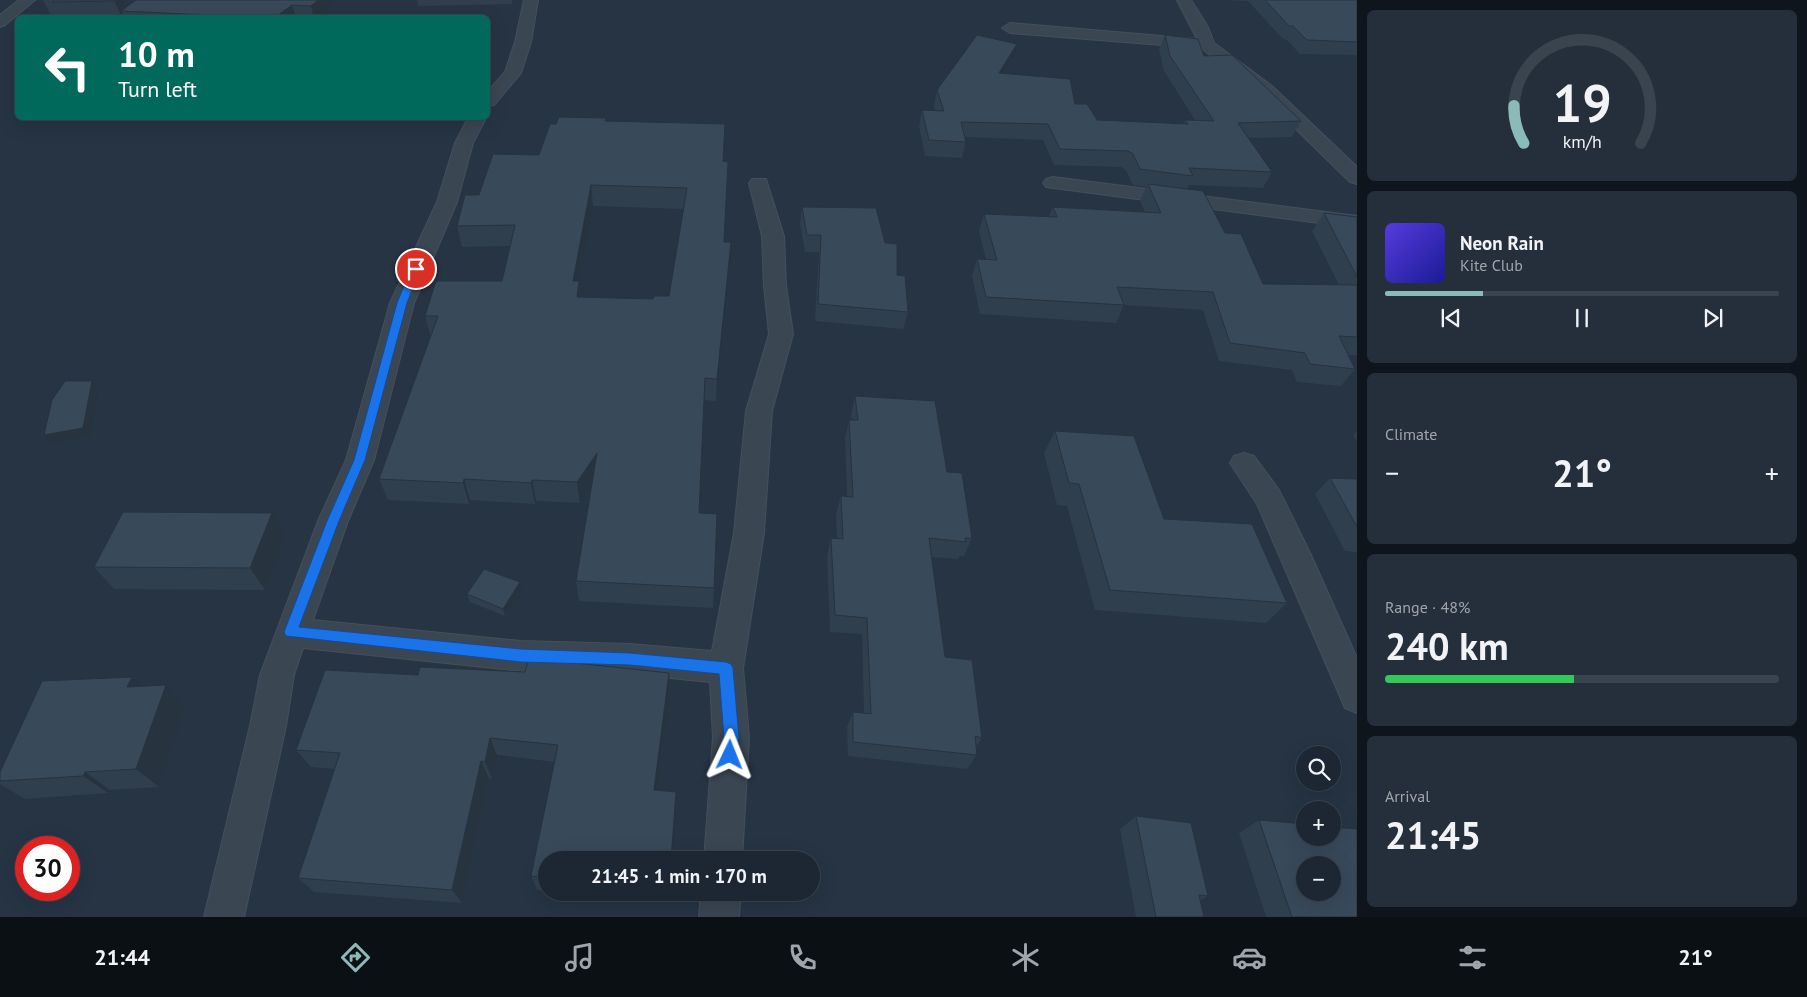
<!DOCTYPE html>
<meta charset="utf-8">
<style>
:root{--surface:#1c2733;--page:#252f3b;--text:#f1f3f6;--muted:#a0a5ac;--line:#3a444e;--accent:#8bbbb9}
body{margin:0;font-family:"PT Sans",sans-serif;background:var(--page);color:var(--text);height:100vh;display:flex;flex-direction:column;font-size:19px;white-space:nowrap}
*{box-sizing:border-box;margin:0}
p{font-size:16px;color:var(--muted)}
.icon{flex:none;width:28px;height:28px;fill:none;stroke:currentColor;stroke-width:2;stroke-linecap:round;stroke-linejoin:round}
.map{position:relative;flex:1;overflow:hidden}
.side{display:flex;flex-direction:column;gap:10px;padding:10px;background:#0f151c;width:450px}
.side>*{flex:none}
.banner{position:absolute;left:15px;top:15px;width:475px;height:105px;border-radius:8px;box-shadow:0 5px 20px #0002,0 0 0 1px var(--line);background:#00695c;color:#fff;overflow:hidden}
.fabs{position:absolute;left:1296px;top:746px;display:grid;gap:10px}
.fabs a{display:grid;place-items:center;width:45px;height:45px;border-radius:50%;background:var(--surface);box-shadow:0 5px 20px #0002,0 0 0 1px var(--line);font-size:25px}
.speed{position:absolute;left:15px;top:836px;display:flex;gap:10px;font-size:25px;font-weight:700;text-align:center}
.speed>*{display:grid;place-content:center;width:65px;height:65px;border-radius:50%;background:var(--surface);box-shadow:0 5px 20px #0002,0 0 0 1px var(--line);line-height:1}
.speed .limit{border:8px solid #d22;background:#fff;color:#111}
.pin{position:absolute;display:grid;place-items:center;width:42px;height:42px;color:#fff;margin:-21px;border:2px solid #fff;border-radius:50%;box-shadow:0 1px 5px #0007}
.me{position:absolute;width:55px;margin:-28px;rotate:2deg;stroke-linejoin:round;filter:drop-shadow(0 0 4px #0008)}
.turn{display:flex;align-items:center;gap:18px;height:105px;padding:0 20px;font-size:22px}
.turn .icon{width:65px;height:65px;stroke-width:2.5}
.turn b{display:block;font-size:35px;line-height:42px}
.big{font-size:38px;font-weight:600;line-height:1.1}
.side .widget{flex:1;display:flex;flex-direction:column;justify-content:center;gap:8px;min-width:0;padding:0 18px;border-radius:8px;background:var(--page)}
.side .dial{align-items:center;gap:0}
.dial svg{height:130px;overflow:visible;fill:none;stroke:var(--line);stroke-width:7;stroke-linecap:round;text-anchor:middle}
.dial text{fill:var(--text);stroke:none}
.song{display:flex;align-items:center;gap:15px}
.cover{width:60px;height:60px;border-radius:8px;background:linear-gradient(135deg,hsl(250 70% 55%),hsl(240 70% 35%))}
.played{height:5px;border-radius:2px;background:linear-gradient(90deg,var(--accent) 25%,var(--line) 25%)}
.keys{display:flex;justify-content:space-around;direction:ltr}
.heat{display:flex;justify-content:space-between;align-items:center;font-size:28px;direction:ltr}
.charge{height:8px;border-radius:4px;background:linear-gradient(90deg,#34c759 48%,var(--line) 0)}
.trip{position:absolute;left:538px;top:851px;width:282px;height:50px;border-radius:25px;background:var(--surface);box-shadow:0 5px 20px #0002,0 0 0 1px var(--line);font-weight:600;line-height:50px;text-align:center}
.tabs{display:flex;height:80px;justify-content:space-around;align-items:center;background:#0b1014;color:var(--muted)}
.tabs .icon{width:35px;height:35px}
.tabs .current{color:var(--accent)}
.tabs b{font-size:22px;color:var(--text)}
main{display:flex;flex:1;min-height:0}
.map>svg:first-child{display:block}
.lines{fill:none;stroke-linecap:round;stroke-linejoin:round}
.street-casing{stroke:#444f5d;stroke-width:2}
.street{fill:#3b4653;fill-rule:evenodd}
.wall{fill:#303f4d;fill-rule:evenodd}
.shaded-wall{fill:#27333f}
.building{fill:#38495a;stroke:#27333f;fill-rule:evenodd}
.route{fill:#1a73e8;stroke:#114b97}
</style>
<main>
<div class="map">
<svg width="1357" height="917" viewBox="0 0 1357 917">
<rect width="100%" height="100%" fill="#263444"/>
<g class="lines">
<defs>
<path id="street" d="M 19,0 L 35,0 L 5,25 L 0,27 L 0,15 Z
M 524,0 L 538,0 L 531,42 L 521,73 L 494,105 L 488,106 L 488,91 L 505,72 L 515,42 Z
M 1177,0 L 1191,0 L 1208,27 L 1214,43 L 1272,86 L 1357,167 L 1357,184 L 1350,182 L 1260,94 L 1201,48 L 1010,33 L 1002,28 L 1010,23 L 1197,39 Z
M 468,118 L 486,118 L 473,143 L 457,202 L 414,303 L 374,460 L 348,521 L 313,620 L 521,641 L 630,644 L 712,651 L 734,533 L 746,411 L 769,334 L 764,286 L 762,236 L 749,183 L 752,179 L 766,179 L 784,236 L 786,286 L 793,334 L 772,411 L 764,533 L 743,668 L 749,737 L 742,860 L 704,860 L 713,737 L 710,682 L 630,674 L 521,671 L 303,648 L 294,675 L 286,726 L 244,917 L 204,917 L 250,726 L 260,675 L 318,521 L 346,460 L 390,303 L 437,202 L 455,143 Z
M 1053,177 L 1357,216 L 1357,228 L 1046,187 L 1043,183 L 1046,179 Z
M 1244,453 L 1254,456 L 1279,490 L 1311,555 L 1357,658 L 1357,713 L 1345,708 L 1257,504 L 1230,463 L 1234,456 Z
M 701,892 L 741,892 L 739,917 L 699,917 Z"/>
</defs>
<use href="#street" class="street-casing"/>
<use href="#street" class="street"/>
</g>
<path class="wall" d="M 43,0 L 126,0 L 123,9 L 136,0 L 336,0 L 319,18 L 124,18 L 122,12 L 121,15 L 59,16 L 58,14 L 50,14 Z
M 417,0 L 512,0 L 512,4 L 418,6 Z
M 1221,0 L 1357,0 L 1357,55 L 1300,54 L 1287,40 L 1283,39 L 1248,1 Z
M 1165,35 L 1204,56 L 1301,121 L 1292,137 L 1248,138 L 1272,172 L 1263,188 L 1189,185 L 1187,189 L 1225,233 L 1263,284 L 1339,285 L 1312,231 L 1324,213 L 1357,217 L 1357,355 L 1348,355 L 1355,369 L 1341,386 L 1297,382 L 1292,370 L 1219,361 L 1203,310 L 1124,305 L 1116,323 L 980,314 L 972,276 L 977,259 L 986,260 L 979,231 L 984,214 L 1049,216 L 1053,207 L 1145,212 L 1140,201 L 1146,187 L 1133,185 L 1126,170 L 1121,167 L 1054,165 L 1043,140 L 965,137 L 966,142 L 962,158 L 925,156 L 919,126 L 922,110 L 935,111 L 934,105 L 937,90 L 1013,59 L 1004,73 L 1075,104 L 1097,120 L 1183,124 L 1185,120 L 1195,120 L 1164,71 L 1159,50 Z
M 606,118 L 606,121 L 723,161 L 724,242 L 730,264 L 716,401 L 704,400 L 699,513 L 714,588 L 713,608 L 579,601 L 576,581 L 591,486 L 580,503 L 536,501 L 535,504 L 470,500 L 469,504 L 388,500 L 379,479 L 431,337 L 425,316 L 502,281 L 510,246 L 462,247 L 457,226 L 479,195 L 539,155 L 556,124 ZM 593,206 L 684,209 L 669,296 L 653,299 L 581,298 L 579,284 Z
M 802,207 L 885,243 L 897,275 L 908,312 L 903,329 L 815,321 L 819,252 L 805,252 L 800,224 Z
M 855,396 L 947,472 L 972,538 L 964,556 L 960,556 L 958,559 L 931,557 L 945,657 L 982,738 L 976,747 L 977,755 L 967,769 L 848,756 L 847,727 L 853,712 L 864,713 L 862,634 L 830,632 L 827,556 L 831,538 L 837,539 L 836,514 L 841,496 L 847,496 L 845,438 L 849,420 L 852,420 L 851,415 Z
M 1055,431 L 1164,519 L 1287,603 L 1266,623 L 1095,610 L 1067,506 L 1057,505 L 1044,453 Z
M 1357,431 L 1357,442 L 1353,435 Z
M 1330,478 L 1357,479 L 1357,552 L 1345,551 L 1315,494 Z
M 286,537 L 265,590 L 114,589 L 94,567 Z
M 520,582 L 523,590 L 505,616 L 470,602 L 467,594 Z
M 525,672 L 669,673 L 670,693 L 657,790 L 676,792 L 676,808 L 546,860 L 546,891 L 537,890 L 531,876 L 555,762 L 497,755 L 492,779 L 489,778 L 462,903 L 314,892 L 298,878 L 334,769 L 311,767 L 296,750 L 418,675 Z
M 142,686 L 186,705 L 159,787 L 110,790 L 108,793 L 25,799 L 0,784 L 0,772 Z
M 1136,816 L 1208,896 L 1200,901 L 1204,917 L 1136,917 L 1120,829 Z
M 1259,820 L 1357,917 L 1266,917 L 1239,833 Z
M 572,892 L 670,892 L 669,899 Z"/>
<path class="shaded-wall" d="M 114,0 L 126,0 L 122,11 L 121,11 L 122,12 L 121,15 Z
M 318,0 L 336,0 L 319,18 L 314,18 L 311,6 Z
M 292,5 L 296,18 L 274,18 Z
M 1017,44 L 1013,59 L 994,88 L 999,73 Z
M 591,185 L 593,206 L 579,284 L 581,303 L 579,319 L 573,281 Z
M 731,242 L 730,264 L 716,401 L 717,379 Z
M 92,381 L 98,390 L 90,436 L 51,444 L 44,435 Z
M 597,453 L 599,474 L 580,503 L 577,482 Z
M 464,479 L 470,500 L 469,504 L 463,483 Z
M 532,480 L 536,501 L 535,504 L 531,483 Z
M 272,513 L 286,537 L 265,590 L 250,568 Z
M 520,582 L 523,590 L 505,616 L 503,609 Z
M 669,673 L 670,693 L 655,806 L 654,790 Z
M 132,677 L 153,697 L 127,687 Z
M 166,685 L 186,705 L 159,787 L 136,769 Z
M 490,738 L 497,755 L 492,779 L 485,762 Z
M 481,761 L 489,778 L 462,903 L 452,890 Z
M 85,772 L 110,790 L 108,793 L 83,776 Z
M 676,792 L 676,808 L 672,860 L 671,860 Z"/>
<path class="building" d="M 54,0 L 114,0 L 114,1 L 52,2 Z
M 136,0 L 318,0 L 311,6 L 292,5 L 274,18 L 227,18 L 229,16 L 121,11 Z
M 1265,0 L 1357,0 L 1357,42 L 1307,40 L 1293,26 L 1289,26 Z
M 977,35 L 1017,44 L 999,73 L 1070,79 L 1075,104 L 1087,104 L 1097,120 L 1188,124 L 1185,120 L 1214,121 L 1170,56 L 1165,35 L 1198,39 L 1204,56 L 1232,55 L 1301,121 L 1238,123 L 1272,172 L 1189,168 L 1193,176 L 1140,169 L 1133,154 L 1128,151 L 1060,149 L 1048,124 L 961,122 L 966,142 L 929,140 L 922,110 L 944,111 L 937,90 Z
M 559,117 L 606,118 L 605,121 L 725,124 L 723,161 L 728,162 L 724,242 L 731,242 L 717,379 L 705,378 L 699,513 L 717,514 L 714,588 L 576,581 L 597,453 L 577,482 L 532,480 L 531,483 L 464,479 L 463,483 L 379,479 L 438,316 L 425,316 L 436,281 L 502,281 L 515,225 L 457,226 L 465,195 L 479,195 L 493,154 L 539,155 L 550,124 L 556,124 ZM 591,185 L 687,188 L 669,296 L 654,296 L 653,299 L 577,297 L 579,281 L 573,281 Z
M 1148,184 L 1203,191 L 1225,233 L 1241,234 L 1263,284 L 1357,285 L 1357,337 L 1339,336 L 1355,369 L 1310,364 L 1305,353 L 1230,343 L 1213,292 L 1117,287 L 1124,305 L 986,297 L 977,259 L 997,260 L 984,214 L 1057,217 L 1053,207 L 1161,213 Z
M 802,207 L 876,208 L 885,243 L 897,244 L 897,275 L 905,276 L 908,312 L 818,304 L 821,235 L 807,235 Z
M 1324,213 L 1357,217 L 1357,277 Z
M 65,381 L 92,381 L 83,428 L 44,435 L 52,400 Z
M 855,396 L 935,401 L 947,472 L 962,473 L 972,538 L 965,538 L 966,542 L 929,538 L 945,657 L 972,660 L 982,738 L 975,736 L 977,755 L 853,742 L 853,712 L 871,714 L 867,618 L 835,615 L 831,538 L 843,539 L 841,496 L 853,497 L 849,420 L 858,420 Z
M 1055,431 L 1134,436 L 1164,519 L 1252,524 L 1287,603 L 1110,590 L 1079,484 L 1069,483 Z
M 1330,478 L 1357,479 L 1357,527 Z
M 123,512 L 272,513 L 250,568 L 94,567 Z
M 484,569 L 520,582 L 503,609 L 467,594 Z
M 529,658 L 669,673 L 654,790 L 676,792 L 671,860 L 546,860 L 546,878 L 531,876 L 558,745 L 490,738 L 485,762 L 481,761 L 452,890 L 298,878 L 340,753 L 296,750 L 325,670 L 418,675 L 420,667 L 525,672 Z
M 132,677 L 127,687 L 166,685 L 136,769 L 85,772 L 83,776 L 0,781 L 0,772 L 42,681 Z
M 1136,816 L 1191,823 L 1208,896 L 1199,895 L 1204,917 L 1156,917 Z
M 1259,820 L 1305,824 L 1305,838 L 1332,838 L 1332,827 L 1357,829 L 1357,917 L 1292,917 ZM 1305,865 L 1332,865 L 1332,892 L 1305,892 Z"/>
<path class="route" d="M 416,266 L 420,269 L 407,303 L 365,460 L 339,521 L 299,627 L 521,649 L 630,653 L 726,662 L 731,664 L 733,668 L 739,738 L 735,760 L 730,762 L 725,760 L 723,755 L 724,738 L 719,674 L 630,665 L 521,662 L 286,636 L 284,632 L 327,521 L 354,460 L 397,303 L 411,269 Z"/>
</svg>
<div class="fabs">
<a><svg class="icon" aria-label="search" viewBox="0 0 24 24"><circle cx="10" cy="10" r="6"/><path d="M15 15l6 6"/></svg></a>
<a>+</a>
<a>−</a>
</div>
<div class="speed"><div class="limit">30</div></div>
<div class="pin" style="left:416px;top:269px;background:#d93025"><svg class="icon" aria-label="arrive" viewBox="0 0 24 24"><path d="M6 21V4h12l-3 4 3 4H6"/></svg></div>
<svg class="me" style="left:730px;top:755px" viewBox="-20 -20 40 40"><path d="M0-17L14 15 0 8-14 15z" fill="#1a73e8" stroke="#fff" stroke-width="4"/></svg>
<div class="trip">21:45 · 1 min · 170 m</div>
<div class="banner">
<div class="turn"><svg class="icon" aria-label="left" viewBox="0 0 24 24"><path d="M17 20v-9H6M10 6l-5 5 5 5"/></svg><div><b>10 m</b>Turn left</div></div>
</div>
</div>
<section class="side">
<div class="widget dial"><svg viewBox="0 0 100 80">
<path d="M14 69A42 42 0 1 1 86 69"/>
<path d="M14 69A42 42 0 0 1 8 46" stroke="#8bbbb9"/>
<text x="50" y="56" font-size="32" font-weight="700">19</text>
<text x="50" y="72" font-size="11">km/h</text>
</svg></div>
<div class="widget">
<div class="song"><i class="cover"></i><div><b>Neon Rain</b><p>Kite Club</p></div></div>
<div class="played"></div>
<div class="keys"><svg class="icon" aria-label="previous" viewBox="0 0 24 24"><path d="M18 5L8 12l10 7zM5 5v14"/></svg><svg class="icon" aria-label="pause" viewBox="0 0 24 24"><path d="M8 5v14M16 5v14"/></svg><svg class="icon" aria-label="next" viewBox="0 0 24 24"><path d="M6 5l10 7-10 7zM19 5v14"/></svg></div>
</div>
<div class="widget"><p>Climate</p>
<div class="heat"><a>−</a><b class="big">21°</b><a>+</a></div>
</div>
<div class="widget"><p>Range · 48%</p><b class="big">240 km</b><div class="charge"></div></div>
<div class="widget"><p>Arrival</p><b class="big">21:45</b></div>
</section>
</main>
<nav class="tabs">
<b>21:44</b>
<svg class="icon current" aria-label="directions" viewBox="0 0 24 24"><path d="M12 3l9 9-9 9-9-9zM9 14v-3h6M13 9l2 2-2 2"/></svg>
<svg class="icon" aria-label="music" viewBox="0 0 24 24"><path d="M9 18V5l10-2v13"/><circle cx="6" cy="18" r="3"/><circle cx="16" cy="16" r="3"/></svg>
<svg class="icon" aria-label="phone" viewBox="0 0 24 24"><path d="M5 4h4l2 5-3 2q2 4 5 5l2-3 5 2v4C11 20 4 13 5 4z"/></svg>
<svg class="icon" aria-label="climate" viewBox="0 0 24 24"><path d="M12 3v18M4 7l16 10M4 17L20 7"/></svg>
<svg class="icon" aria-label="car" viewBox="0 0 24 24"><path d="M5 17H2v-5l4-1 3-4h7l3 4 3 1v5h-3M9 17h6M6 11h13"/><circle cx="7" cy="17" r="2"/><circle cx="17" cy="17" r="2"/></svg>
<svg class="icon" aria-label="filters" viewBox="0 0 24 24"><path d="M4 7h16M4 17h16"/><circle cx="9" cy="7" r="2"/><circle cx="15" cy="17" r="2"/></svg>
<b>21°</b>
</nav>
